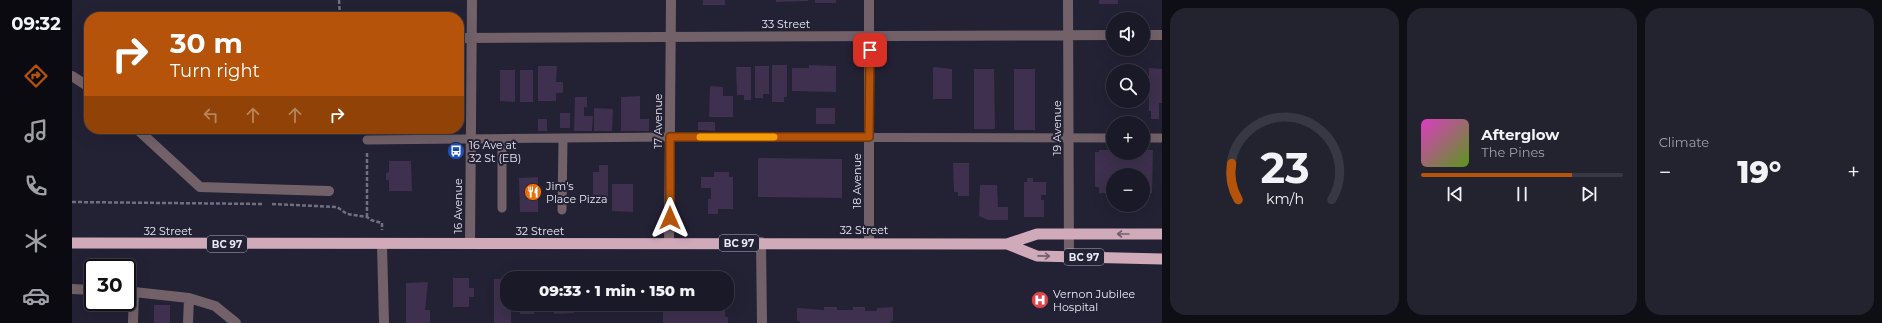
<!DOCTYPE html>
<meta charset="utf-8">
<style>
:root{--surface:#1a1927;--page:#23222f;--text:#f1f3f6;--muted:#9fa0a7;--line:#383844;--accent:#b45309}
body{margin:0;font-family:Montserrat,sans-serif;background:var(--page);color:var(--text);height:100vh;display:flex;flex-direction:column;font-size:15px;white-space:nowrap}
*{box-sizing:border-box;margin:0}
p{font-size:13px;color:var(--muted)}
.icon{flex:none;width:22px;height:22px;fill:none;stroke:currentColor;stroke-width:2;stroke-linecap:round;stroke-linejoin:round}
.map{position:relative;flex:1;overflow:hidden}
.side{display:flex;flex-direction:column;gap:8px;padding:8px;background:#0e0e15;width:720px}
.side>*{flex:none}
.guide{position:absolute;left:12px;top:12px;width:380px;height:122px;border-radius:16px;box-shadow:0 4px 16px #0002,0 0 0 1px var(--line);background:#b45309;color:#fff;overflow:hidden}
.buttons{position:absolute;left:1034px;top:12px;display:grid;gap:8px}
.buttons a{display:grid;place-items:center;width:44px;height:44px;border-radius:50%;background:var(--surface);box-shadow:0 4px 16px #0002,0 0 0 1px var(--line);font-size:20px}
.speed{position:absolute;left:12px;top:259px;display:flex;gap:8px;font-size:20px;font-weight:700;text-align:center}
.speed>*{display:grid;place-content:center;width:52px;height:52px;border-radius:50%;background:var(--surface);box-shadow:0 4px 16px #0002,0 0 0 1px var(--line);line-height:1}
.speed .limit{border:2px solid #111;border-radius:6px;background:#fff;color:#111}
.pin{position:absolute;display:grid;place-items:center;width:34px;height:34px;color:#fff;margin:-17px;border-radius:8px;box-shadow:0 2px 6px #0006}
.me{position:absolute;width:44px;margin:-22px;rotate:0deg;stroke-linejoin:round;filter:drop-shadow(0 0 3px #0008)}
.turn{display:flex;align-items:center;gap:14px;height:84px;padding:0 20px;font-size:18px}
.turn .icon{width:52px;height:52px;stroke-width:2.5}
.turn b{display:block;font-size:28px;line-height:34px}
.lanes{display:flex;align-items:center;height:38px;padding:0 20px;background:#0003;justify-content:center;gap:20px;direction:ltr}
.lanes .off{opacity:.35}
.big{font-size:30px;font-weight:800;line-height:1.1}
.side .widget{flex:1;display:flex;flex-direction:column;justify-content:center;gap:6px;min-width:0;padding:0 14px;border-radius:16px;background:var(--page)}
.side .dial{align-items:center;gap:0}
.dial svg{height:104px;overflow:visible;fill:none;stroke:var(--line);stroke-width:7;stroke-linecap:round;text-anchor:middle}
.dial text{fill:var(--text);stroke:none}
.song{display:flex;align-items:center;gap:12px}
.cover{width:48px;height:48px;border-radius:6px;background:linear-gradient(135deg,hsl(310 70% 55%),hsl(90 70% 35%))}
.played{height:4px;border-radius:2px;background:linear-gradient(90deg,var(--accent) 75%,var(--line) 75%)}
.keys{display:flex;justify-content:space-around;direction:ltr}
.heat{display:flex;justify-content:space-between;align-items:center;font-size:22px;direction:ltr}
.side .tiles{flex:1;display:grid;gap:8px;grid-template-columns:repeat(3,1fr)}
.trip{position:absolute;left:428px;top:271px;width:234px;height:40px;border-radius:16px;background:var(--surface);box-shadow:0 4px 16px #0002,0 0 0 1px var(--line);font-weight:800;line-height:40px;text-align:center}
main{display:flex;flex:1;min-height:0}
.dock{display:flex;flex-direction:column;width:72px;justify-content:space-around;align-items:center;background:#0a0a10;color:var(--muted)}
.dock .icon{width:28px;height:28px}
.dock .current{color:var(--accent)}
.dock b{font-size:18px;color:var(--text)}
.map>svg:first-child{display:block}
.building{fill:#3e304e}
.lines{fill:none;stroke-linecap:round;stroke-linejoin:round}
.path{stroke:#716f80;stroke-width:2.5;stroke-dasharray:4 2;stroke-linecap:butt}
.service{stroke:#726168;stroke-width:9}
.minor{stroke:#726168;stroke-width:10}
.trunk{stroke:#d1aaba;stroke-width:11}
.oneway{stroke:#715f70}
.route-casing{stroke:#753606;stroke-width:10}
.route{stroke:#b45309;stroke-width:7}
.slow{stroke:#f59e0b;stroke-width:7}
.labels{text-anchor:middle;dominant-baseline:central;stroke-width:4;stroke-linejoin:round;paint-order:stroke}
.shield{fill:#232134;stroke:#aeadbc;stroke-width:1}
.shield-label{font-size:10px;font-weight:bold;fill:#eae9f6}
.street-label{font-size:11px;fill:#eae9f6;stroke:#232134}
.poi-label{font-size:11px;fill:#eae9f6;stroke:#232134;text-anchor:start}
</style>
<main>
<nav class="dock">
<b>09:32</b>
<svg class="icon current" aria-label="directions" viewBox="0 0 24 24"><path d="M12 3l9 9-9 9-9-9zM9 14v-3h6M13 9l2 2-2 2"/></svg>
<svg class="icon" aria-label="music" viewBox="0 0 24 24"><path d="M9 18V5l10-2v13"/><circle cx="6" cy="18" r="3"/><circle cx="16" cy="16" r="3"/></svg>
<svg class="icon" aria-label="phone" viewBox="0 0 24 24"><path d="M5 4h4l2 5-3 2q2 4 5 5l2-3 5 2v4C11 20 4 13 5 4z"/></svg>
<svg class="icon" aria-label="climate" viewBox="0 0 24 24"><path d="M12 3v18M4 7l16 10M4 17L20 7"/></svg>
<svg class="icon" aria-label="car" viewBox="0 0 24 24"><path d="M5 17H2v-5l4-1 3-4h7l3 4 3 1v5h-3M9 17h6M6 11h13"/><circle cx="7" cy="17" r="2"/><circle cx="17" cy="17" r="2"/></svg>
</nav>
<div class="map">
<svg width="1090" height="323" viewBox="0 0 1090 323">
<rect width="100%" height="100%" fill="#232134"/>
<path class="building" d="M 631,0 L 653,0 L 653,5 L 631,5 Z
M 704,0 L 736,0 L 736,1 L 704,2 Z
M 743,0 L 764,0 L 764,3 L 743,3 Z
M 1027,0 L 1046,0 L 1046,4 L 1027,4 Z
M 700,65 L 715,65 L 715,97 L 712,97 L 712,102 L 700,102 Z
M 737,65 L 764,66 L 764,92 L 720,91 L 720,68 L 737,68 Z
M 466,66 L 485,66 L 484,82 L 491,82 L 491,93 L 484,93 L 484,101 L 466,101 Z
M 683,66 L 697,66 L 697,94 L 691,94 L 691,98 L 683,98 Z
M 664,67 L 679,67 L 679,100 L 672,100 L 672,95 L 665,95 Z
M 861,67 L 880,69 L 880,99 L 861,99 Z
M 1077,68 L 1090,69 L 1090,103 L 1087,103 L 1087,119 L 1079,119 L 1079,111 L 1077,111 Z
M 902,69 L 922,69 L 923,129 L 902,129 Z
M 942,69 L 963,69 L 963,130 L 942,130 Z
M 428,70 L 443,70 L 443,102 L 428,101 Z
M 448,70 L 461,70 L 461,102 L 448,102 Z
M 638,86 L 651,87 L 651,96 L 661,96 L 661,117 L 637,117 Z
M 568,96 L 568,119 L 577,119 L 577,131 L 549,131 L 549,97 Z
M 503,97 L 515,97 L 515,107 L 512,107 L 512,116 L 521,116 L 520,131 L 502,131 Z
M 522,108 L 541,109 L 540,131 L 522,131 Z
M 744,108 L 763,108 L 763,124 L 744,124 Z
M 488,113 L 498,113 L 498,128 L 488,128 Z
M 466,119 L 475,119 L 475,131 L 466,131 Z
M 626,122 L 643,122 L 643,131 L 626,130 Z
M 1027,150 L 1041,150 L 1041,153 L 1071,153 L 1071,150 L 1081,150 L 1080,193 L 1071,193 L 1071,175 L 1041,175 L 1041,193 L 1027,193 L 1027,187 L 1023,187 L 1023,152 L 1027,152 Z
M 686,158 L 770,159 L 770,198 L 686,197 Z
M 317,161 L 339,161 L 340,191 L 317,191 L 317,180 L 314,180 L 314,173 L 317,172 Z
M 881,163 L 897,163 L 897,196 L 886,196 L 886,192 L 882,192 Z
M 527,165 L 536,165 L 536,199 L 521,199 L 521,172 L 527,172 Z
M 642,172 L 657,172 L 657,177 L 661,177 L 661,209 L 646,209 L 646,214 L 636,214 L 636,199 L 639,199 L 639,188 L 629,188 L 629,177 L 642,177 Z
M 466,177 L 466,212 L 448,212 L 447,178 Z
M 955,178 L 961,178 L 961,182 L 974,182 L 974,195 L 969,195 L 969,200 L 972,200 L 972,217 L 952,217 L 952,182 L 955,182 Z
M 540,184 L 561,184 L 561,212 L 540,211 Z
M 908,185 L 925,185 L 926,207 L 936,207 L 936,220 L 916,220 L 907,216 Z
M 381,278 L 397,278 L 397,288 L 402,288 L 402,297 L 397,297 L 397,307 L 381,307 Z
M 422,279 L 435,279 L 435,304 L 439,304 L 439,323 L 422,323 Z
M 356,282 L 353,310 L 358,310 L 358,323 L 334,323 L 334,283 Z
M 18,294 L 21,294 L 21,302 L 25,302 L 25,310 L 18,310 Z
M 448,304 L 471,304 L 471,307 L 462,307 L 462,314 L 448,314 Z
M 482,304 L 502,304 L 502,313 L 482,314 Z
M 82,305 L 98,305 L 98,323 L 82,323 Z
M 591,306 L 653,306 L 653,317 L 656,317 L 656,323 L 591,323 Z
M 752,307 L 765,307 L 765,310 L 781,310 L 781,307 L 793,307 L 793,311 L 805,311 L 805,308 L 821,307 L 821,321 L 819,321 L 819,323 L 728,323 L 728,321 L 725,321 L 725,308 L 752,310 Z"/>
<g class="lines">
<path class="path" d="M 267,0 L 268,17
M 0,202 L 191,204
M 200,204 L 265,207 L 275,214 L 295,217 L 299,220 L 310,223 L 310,230
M 295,217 L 295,151"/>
<path class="service" d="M 1071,138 L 1090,138
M 295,140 L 598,137 L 1041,138
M 430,208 L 430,139
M 490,210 L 491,139"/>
<path class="minor" d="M 996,0 L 997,256
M 1071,35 L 1090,35
M 387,38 L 1041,35
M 0,76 L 17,87
M 65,129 L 128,187 L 257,191
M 689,242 L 690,323
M 597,243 L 599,0
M 797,243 L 797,0
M 398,244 L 400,0
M 310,245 L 312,323
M 0,289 L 21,290
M 61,323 L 62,292 L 117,298 L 143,306 L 164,323
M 116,323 L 117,298"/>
<path class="trunk" d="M 0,243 L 935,244 L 965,234 L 1090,234
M 935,244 L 965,256 L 1090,259"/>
</g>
<defs><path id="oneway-shaft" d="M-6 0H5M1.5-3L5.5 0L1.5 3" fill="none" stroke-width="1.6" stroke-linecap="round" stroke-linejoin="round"/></defs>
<g class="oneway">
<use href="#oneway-shaft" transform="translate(1051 234) rotate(180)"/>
<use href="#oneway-shaft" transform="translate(972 256) rotate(1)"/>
</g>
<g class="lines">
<defs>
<path id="route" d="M 598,218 L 598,137 L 797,137 L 798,50"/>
</defs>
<use href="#route" class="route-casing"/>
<use href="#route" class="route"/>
<path class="slow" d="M 628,137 L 702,137"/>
</g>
<defs>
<symbol id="bus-disc" viewBox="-11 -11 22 22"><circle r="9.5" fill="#1a4fb4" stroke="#232134"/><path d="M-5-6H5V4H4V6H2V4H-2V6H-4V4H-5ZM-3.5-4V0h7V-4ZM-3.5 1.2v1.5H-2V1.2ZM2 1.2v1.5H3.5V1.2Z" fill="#fff"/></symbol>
<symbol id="restaurant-disc" viewBox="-11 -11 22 22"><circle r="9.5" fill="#e8710a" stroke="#232134"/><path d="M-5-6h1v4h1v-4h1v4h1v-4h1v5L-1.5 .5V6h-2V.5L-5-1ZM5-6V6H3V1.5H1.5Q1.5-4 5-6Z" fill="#fff"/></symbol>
<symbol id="hospital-disc" viewBox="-11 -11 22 22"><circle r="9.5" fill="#e0444e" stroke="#232134"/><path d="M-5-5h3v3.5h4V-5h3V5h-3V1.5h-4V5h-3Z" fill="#fff"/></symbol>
</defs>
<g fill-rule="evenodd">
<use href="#bus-disc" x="374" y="141" width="20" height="20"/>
<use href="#restaurant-disc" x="451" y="182" width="20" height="20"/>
<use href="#hospital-disc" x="958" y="290" width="20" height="20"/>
</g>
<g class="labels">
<g class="shield">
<rect x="647" y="235" width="40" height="16" rx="3"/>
<rect x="135" y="236" width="40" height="16" rx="3"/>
<rect x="992" y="249" width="40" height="16" rx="3"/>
</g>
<g class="shield-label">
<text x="667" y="243">BC 97</text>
<text x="155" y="244">BC 97</text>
<text x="1012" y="257">BC 97</text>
</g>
<g class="street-label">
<text x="714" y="24">33 Street</text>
<text transform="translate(586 121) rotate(-90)">17 Avenue</text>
<text transform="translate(985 128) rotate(-90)">19 Avenue</text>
<text transform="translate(785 181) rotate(-90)">18 Avenue</text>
<text transform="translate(386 206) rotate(-90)">16 Avenue</text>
<text x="792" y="230">32 Street</text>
<text x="96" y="231">32 Street</text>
<text x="468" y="231">32 Street</text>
</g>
<g class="poi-label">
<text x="397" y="145">16 Ave at<tspan x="397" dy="13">32 St (EB)</tspan></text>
<text x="474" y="186">Jim's<tspan x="474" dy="13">Place Pizza</tspan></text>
<text x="981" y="294">Vernon Jubilee<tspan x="981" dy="13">Hospital</tspan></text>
</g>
</g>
</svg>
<div class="buttons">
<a><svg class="icon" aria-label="sound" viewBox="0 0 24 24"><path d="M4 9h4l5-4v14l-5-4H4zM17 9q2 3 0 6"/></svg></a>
<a><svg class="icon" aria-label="search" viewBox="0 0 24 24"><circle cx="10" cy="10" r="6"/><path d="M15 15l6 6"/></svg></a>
<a>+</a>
<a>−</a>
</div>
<div class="speed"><div class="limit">30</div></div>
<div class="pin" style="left:798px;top:50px;background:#d93025"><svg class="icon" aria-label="arrive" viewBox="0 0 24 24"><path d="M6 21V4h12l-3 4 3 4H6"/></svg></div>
<svg class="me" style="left:598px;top:218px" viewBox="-20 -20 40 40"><path d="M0-17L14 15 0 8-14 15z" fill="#b45309" stroke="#fff" stroke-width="4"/></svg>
<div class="trip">09:33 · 1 min · 150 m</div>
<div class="guide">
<div class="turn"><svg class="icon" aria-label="right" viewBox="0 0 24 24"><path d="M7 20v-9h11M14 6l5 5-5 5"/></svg><div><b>30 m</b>Turn right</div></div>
<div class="lanes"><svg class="icon off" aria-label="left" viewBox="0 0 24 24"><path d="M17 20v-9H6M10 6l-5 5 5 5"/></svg><svg class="icon off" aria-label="ahead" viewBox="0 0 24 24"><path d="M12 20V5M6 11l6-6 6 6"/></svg><svg class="icon off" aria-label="ahead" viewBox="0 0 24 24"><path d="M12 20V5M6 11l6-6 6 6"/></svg><svg class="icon" aria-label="right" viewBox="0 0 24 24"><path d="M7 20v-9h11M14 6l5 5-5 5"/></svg></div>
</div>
</div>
<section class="side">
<div class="tiles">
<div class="widget dial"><svg viewBox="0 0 100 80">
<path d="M14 69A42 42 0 1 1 86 69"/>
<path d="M14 69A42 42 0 0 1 9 41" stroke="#b45309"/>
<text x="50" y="56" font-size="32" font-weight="700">23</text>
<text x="50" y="72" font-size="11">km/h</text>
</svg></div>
<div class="widget">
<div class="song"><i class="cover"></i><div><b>Afterglow</b><p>The Pines</p></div></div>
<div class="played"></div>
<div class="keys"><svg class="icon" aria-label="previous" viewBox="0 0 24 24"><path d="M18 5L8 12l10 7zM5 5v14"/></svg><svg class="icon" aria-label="pause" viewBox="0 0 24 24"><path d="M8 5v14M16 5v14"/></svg><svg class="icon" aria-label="next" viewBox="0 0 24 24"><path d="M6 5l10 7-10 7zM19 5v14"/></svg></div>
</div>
<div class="widget"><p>Climate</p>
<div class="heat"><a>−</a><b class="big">19°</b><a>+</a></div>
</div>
</div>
</section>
</main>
